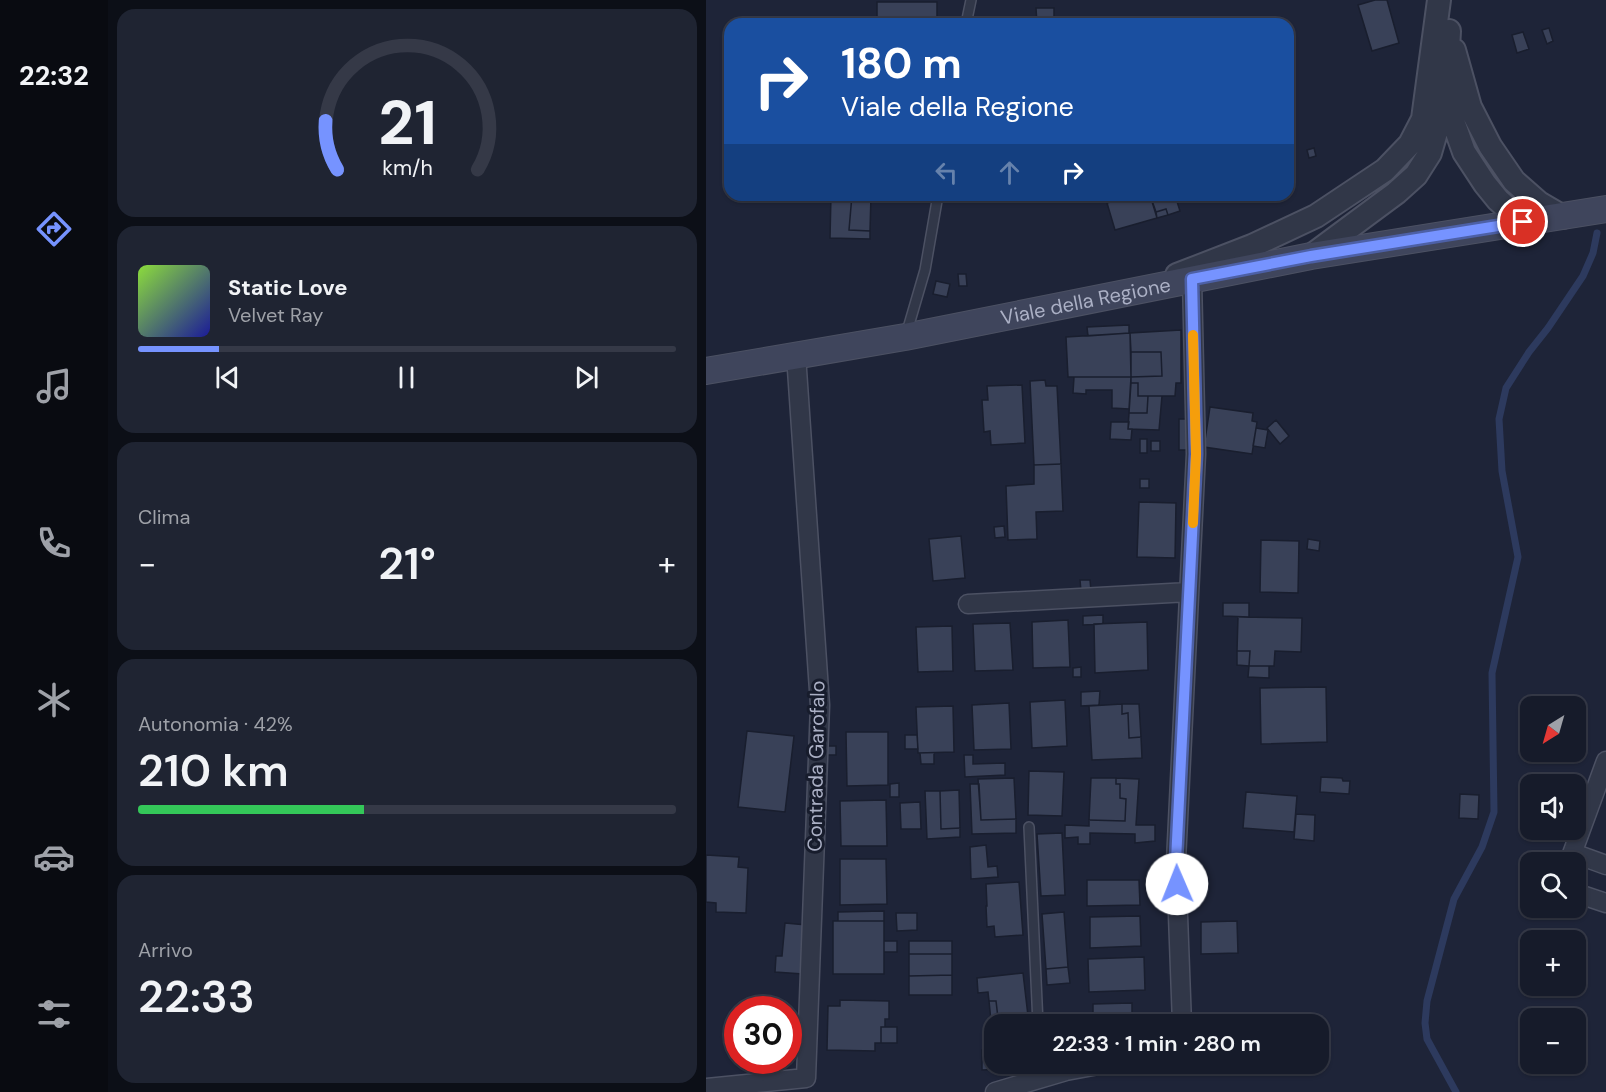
<!DOCTYPE html>
<html lang="it">
<meta charset="utf-8">
<style>
:root{--surface:#161b2a;--page:#1f2432;--text:#f1f3f6;--muted:#9ea1a8;--line:#353947;--accent:#7693ff}
body{margin:0;font-family:"DM Sans",sans-serif;background:var(--page);color:var(--text);height:100vh;display:flex;flex-direction:column;font-size:22px;white-space:nowrap}
*{box-sizing:border-box;margin:0}
p{font-size:20px;color:var(--muted)}
.icon{flex:none;width:33px;height:33px;fill:none;stroke:currentColor;stroke-width:2;stroke-linecap:round;stroke-linejoin:round}
.map{position:relative;flex:1;overflow:hidden}
.sheet{display:flex;flex-direction:column;gap:9px;padding:9px;background:#0c0f17;width:598px}
.sheet>*{flex:none}
.guide{position:absolute;left:18px;top:18px;width:570px;height:183px;border-radius:18px;box-shadow:0 2px 4px #0004,0 0 0 2px var(--line);background:#1a4fa0;color:#fff;overflow:hidden}
.needle{width:39px;rotate:217deg}
.tools{position:absolute;left:814px;top:696px;display:grid;gap:12px}
.tools a{display:grid;place-items:center;width:66px;height:66px;border-radius:12px;background:var(--surface);box-shadow:0 2px 4px #0004,0 0 0 2px var(--line);font-size:30px}
.speed{position:absolute;left:18px;top:996px;display:flex;gap:12px;font-size:30px;font-weight:700;text-align:center}
.speed>*{display:grid;place-content:center;width:78px;height:78px;border-radius:50%;background:var(--surface);box-shadow:0 2px 4px #0004,0 0 0 2px var(--line);line-height:1}
.speed .limit{border:9px solid #d22;background:#fff;color:#111}
.pin{position:absolute;display:grid;place-items:center;width:51px;height:51px;color:#fff;margin:-26px;border:3px solid #fff;border-radius:50%;box-shadow:0 2px 6px #0007}
.me{position:absolute;width:66px;margin:-33px;rotate:359deg;stroke-linejoin:round;filter:drop-shadow(0 0 4px #0008)}
.turn{display:flex;align-items:center;gap:21px;height:126px;padding:0 18px;font-size:27px}
.turn .icon{width:78px;height:78px;stroke-width:2.5}
.turn b{display:block;font-size:42px;line-height:51px}
.lanes{display:flex;align-items:center;height:57px;padding:0 18px;background:#0003;justify-content:center;gap:30px;direction:ltr}
.lanes .off{opacity:.35}
.big{font-size:45px;font-weight:600;line-height:1.1}
.sheet .widget{flex:1;display:flex;flex-direction:column;justify-content:center;gap:9px;min-width:0;padding:0 21px;border-radius:18px;background:var(--page)}
.sheet .dial{align-items:center;gap:0}
.dial svg{height:156px;overflow:visible;fill:none;stroke:var(--line);stroke-width:7;stroke-linecap:round;text-anchor:middle}
.dial text{fill:var(--text);stroke:none}
.song{display:flex;align-items:center;gap:18px}
.cover{width:72px;height:72px;border-radius:9px;background:linear-gradient(135deg,hsl(90 70% 55%),hsl(240 70% 35%))}
.played{height:6px;border-radius:3px;background:linear-gradient(90deg,var(--accent) 15%,var(--line) 15%)}
.keys{display:flex;justify-content:space-around;direction:ltr}
.heat{display:flex;justify-content:space-between;align-items:center;font-size:33px;direction:ltr}
.charge{height:9px;border-radius:4px;background:linear-gradient(90deg,#34c759 42%,var(--line) 0)}
.trip{position:absolute;left:278px;top:1014px;width:345px;height:60px;border-radius:18px;background:var(--surface);box-shadow:0 2px 4px #0004,0 0 0 2px var(--line);font-weight:600;line-height:60px;text-align:center}
main{display:flex;flex:1;min-height:0}
.dock{display:flex;flex-direction:column;width:108px;justify-content:space-around;align-items:center;background:#090b11;color:var(--muted)}
.dock .icon{width:42px;height:42px}
.dock .on{color:var(--accent)}
.dock b{font-size:27px;color:var(--text)}
.map>svg:first-child{display:block}
.lines{fill:none;stroke-linecap:round;stroke-linejoin:round}
.stream{stroke:#2d3a5e;stroke-width:7}
.building{fill:#394158;stroke:#191e2e;stroke-width:1.5}
.service-casing{stroke:#4c5163;stroke-width:12}
.minor-casing{stroke:#4c5163;stroke-width:21}
.tertiary-casing{stroke:#4c5163;stroke-width:26}
.secondary-casing{stroke:#4c5163;stroke-width:28}
.service{stroke:#313748;stroke-width:9}
.minor{stroke:#313748;stroke-width:18}
.tertiary{stroke:#313748;stroke-width:22}
.secondary{stroke:#3f455c;stroke-width:26}
.route-casing{stroke:#4d60a6;stroke-width:15}
.route{stroke:#7693ff;stroke-width:10}
.slow{stroke:#f59e0b;stroke-width:10}
.labels{text-anchor:middle;dominant-baseline:central;stroke-width:6;stroke-linejoin:round;paint-order:stroke}
.street-label{font-size:20px;fill:#abb0c5;stroke:#171c2c}
</style>
<main>
<nav class="dock">
<b>22:32</b>
<svg class="icon on" aria-label="directions" viewBox="0 0 24 24"><path d="M12 3l9 9-9 9-9-9zM9 14v-3h6M13 9l2 2-2 2"/></svg>
<svg class="icon" aria-label="music" viewBox="0 0 24 24"><path d="M9 18V5l10-2v13"/><circle cx="6" cy="18" r="3"/><circle cx="16" cy="16" r="3"/></svg>
<svg class="icon" aria-label="phone" viewBox="0 0 24 24"><path d="M5 4h4l2 5-3 2q2 4 5 5l2-3 5 2v4C11 20 4 13 5 4z"/></svg>
<svg class="icon" aria-label="climate" viewBox="0 0 24 24"><path d="M12 3v18M4 7l16 10M4 17L20 7"/></svg>
<svg class="icon" aria-label="car" viewBox="0 0 24 24"><path d="M5 17H2v-5l4-1 3-4h7l3 4 3 1v5h-3M9 17h6M6 11h13"/><circle cx="7" cy="17" r="2"/><circle cx="17" cy="17" r="2"/></svg>
<svg class="icon" aria-label="filters" viewBox="0 0 24 24"><path d="M4 7h16M4 17h16"/><circle cx="9" cy="7" r="2"/><circle cx="15" cy="17" r="2"/></svg>
</nav>
<section class="sheet">
<div class="widget dial"><svg viewBox="0 0 100 80">
<path d="M14 69A42 42 0 1 1 86 69"/>
<path d="M14 69A42 42 0 0 1 8 44" stroke="#7693ff"/>
<text x="50" y="56" font-size="32" font-weight="700">21</text>
<text x="50" y="72" font-size="11">km/h</text>
</svg></div>
<div class="widget">
<div class="song"><i class="cover"></i><div><b>Static Love</b><p>Velvet Ray</p></div></div>
<div class="played"></div>
<div class="keys"><svg class="icon" aria-label="previous" viewBox="0 0 24 24"><path d="M18 5L8 12l10 7zM5 5v14"/></svg><svg class="icon" aria-label="pause" viewBox="0 0 24 24"><path d="M8 5v14M16 5v14"/></svg><svg class="icon" aria-label="next" viewBox="0 0 24 24"><path d="M6 5l10 7-10 7zM19 5v14"/></svg></div>
</div>
<div class="widget"><p>Clima</p>
<div class="heat"><a>−</a><b class="big">21°</b><a>+</a></div>
</div>
<div class="widget"><p>Autonomia · 42%</p><b class="big">210 km</b><div class="charge"></div></div>
<div class="widget"><p>Arrivo</p><b class="big">22:33</b></div>
</section>
<div class="map">
<svg width="900" height="1092" viewBox="0 0 900 1092">
<rect width="100%" height="100%" fill="#1e2438"/>
<g class="lines">
<path class="stream" d="M 750,1092 L 721,1039 L 719,1023 L 721,1001 L 748,899 L 776,847 L 788,812 L 786,673 L 812,557 L 796,471 L 793,419 L 800,388 L 823,352 L 842,328 L 877,276 L 887,253 L 891,233"/>
</g>
<path class="building" d="M 669,0 L 681,0 L 693,43 L 666,51 L 652,5 Z
M 171,2 L 231,2 L 231,24 L 171,24 Z
M 330,8 L 348,8 L 348,24 L 331,24 Z
M 843,28 L 847,41 L 841,44 L 836,30 Z
M 817,32 L 823,49 L 811,53 L 806,35 Z
M 608,148 L 610,156 L 603,158 L 601,150 Z
M 125,195 L 146,195 L 143,230 L 164,231 L 164,239 L 124,238 Z
M 146,195 L 165,195 L 164,231 L 143,230 Z
M 428,195 L 444,195 L 451,218 L 409,230 L 401,203 Z
M 444,195 L 469,195 L 474,211 L 462,215 L 460,209 L 450,212 Z
M 460,209 L 462,215 L 451,218 L 450,212 Z
M 252,274 L 260,274 L 261,286 L 253,286 Z
M 230,281 L 244,284 L 241,297 L 227,294 Z
M 423,325 L 423,333 L 382,336 L 381,327 Z
M 475,330 L 475,383 L 470,383 L 469,396 L 432,396 L 432,383 L 425,383 L 425,377 L 456,376 L 455,352 L 425,352 L 424,333 Z
M 424,333 L 425,377 L 362,377 L 360,337 Z
M 425,352 L 455,352 L 456,376 L 425,377 Z
M 368,377 L 425,377 L 423,409 L 406,408 L 406,390 L 380,390 L 380,394 L 367,393 Z
M 339,380 L 340,386 L 351,386 L 355,464 L 328,465 L 324,381 Z
M 425,383 L 432,383 L 432,396 L 442,396 L 441,413 L 423,413 Z
M 316,385 L 319,443 L 285,445 L 284,431 L 278,432 L 276,400 L 282,400 L 281,386 Z
M 442,396 L 456,396 L 453,430 L 422,429 L 423,413 L 441,413 Z
M 504,407 L 547,413 L 546,421 L 551,422 L 546,454 L 498,447 Z
M 473,419 L 484,419 L 484,450 L 473,450 Z
M 570,420 L 583,436 L 574,444 L 561,428 Z
M 405,422 L 423,422 L 422,429 L 426,429 L 425,440 L 404,439 Z
M 550,428 L 562,430 L 559,448 L 547,446 Z
M 434,439 L 441,439 L 441,453 L 434,453 Z
M 445,441 L 454,441 L 454,451 L 445,451 Z
M 355,464 L 357,511 L 330,512 L 331,539 L 302,540 L 300,486 L 328,484 L 328,465 Z
M 434,479 L 443,479 L 443,488 L 434,488 Z
M 433,502 L 470,503 L 469,558 L 431,557 Z
M 298,526 L 299,537 L 289,538 L 288,527 Z
M 255,536 L 259,578 L 227,581 L 223,539 Z
M 602,539 L 614,541 L 613,551 L 601,549 Z
M 555,540 L 593,541 L 592,593 L 554,592 Z
M 374,580 L 384,580 L 385,591 L 375,591 Z
M 517,603 L 543,603 L 543,617 L 517,616 Z
M 397,615 L 397,624 L 377,625 L 377,616 Z
M 532,617 L 596,618 L 595,652 L 569,651 L 568,666 L 543,666 L 544,651 L 531,651 Z
M 362,620 L 364,667 L 327,668 L 326,622 Z
M 441,622 L 442,670 L 389,673 L 388,624 Z
M 304,623 L 307,670 L 269,671 L 267,624 Z
M 246,626 L 247,671 L 212,672 L 210,627 Z
M 531,651 L 544,651 L 543,666 L 531,665 Z
M 543,666 L 563,666 L 563,678 L 542,677 Z
M 375,667 L 375,677 L 367,677 L 367,668 Z
M 620,687 L 621,742 L 555,744 L 554,688 Z
M 394,691 L 393,705 L 375,706 L 375,692 Z
M 359,700 L 361,746 L 326,748 L 324,702 Z
M 303,703 L 305,749 L 268,750 L 266,705 Z
M 416,704 L 416,714 L 422,713 L 423,738 L 435,737 L 436,758 L 386,760 L 383,706 Z
M 416,704 L 433,704 L 435,737 L 423,738 L 422,713 L 416,714 Z
M 247,706 L 248,752 L 212,753 L 210,707 Z
M 41,731 L 88,736 L 79,812 L 32,807 Z
M 140,732 L 182,732 L 182,785 L 141,786 Z
M 199,735 L 211,735 L 212,749 L 199,749 Z
M 120,746 L 130,746 L 130,755 L 120,755 Z
M 214,753 L 228,753 L 228,764 L 215,764 Z
M 258,755 L 267,755 L 267,764 L 299,763 L 299,775 L 259,777 Z
M 323,771 L 358,772 L 356,816 L 322,815 Z
M 615,777 L 636,778 L 637,781 L 644,781 L 643,794 L 614,792 Z
M 308,778 L 310,819 L 275,820 L 272,779 Z
M 385,778 L 410,778 L 410,784 L 414,784 L 414,798 L 420,799 L 419,821 L 383,820 Z
M 410,778 L 433,779 L 430,825 L 449,825 L 449,841 L 429,843 L 429,834 L 384,833 L 384,844 L 372,844 L 372,837 L 359,838 L 359,825 L 383,826 L 383,820 L 419,821 L 420,799 L 414,798 L 414,784 L 410,784 Z
M 193,783 L 193,797 L 184,797 L 184,784 Z
M 264,784 L 273,784 L 275,820 L 310,819 L 310,833 L 266,834 Z
M 253,790 L 254,828 L 235,829 L 234,791 Z
M 219,791 L 234,791 L 235,829 L 254,828 L 254,837 L 221,839 Z
M 540,792 L 591,796 L 588,832 L 537,828 Z
M 754,794 L 773,795 L 772,819 L 753,818 Z
M 180,800 L 181,846 L 135,846 L 134,801 Z
M 214,802 L 215,829 L 195,829 L 194,803 Z
M 590,814 L 609,815 L 608,841 L 588,839 Z
M 356,833 L 359,895 L 335,896 L 331,834 Z
M 280,845 L 282,867 L 291,866 L 292,877 L 265,879 L 264,847 Z
M 0,855 L 33,857 L 32,867 L 42,868 L 40,913 L 10,912 L 10,903 L 0,902 Z
M 134,859 L 180,859 L 181,904 L 134,905 Z
M 381,880 L 433,880 L 434,905 L 381,906 Z
M 313,882 L 317,935 L 289,937 L 288,926 L 281,927 L 280,906 L 281,906 L 280,884 Z
M 178,911 L 178,921 L 132,921 L 132,912 Z
M 358,912 L 362,967 L 340,969 L 336,914 Z
M 190,913 L 211,913 L 211,930 L 191,931 Z
M 434,916 L 435,946 L 384,948 L 384,917 Z
M 127,921 L 178,921 L 178,974 L 127,974 Z
M 531,921 L 532,953 L 495,954 L 495,922 Z
M 79,923 L 101,925 L 97,974 L 69,972 L 70,956 L 76,956 Z
M 178,941 L 191,941 L 191,952 L 178,952 Z
M 203,941 L 246,941 L 246,954 L 203,954 Z
M 203,954 L 246,954 L 246,975 L 203,976 Z
M 438,957 L 439,990 L 383,992 L 382,959 Z
M 362,967 L 364,983 L 341,985 L 340,969 Z
M 317,973 L 322,1016 L 292,1018 L 290,1001 L 283,1001 L 282,992 L 272,993 L 271,978 Z
M 246,975 L 246,995 L 203,995 L 203,976 Z
M 134,1000 L 183,1001 L 183,1019 L 179,1019 L 179,1027 L 175,1027 L 175,1043 L 169,1043 L 169,1051 L 121,1050 L 122,1006 L 134,1006 Z
M 283,1001 L 290,1001 L 292,1018 L 322,1016 L 322,1024 L 288,1024 L 288,1031 L 286,1031 Z
M 426,1003 L 426,1024 L 375,1024 L 375,1016 L 387,1016 L 387,1004 Z
M 82,1013 L 90,1014 L 84,1059 L 82,1059 Z
M 175,1027 L 191,1027 L 191,1043 L 175,1043 Z
M 288,1049 L 288,1064 L 296,1064 L 296,1069 L 276,1070 L 276,1050 Z"/>
<g class="lines">
<defs>
<path id="service" d="M 260,24 L 265,0
M 200,335 L 219,270 L 232,195
M 323,827 L 332,1024"/>
<path id="minor" d="M 262,604 L 483,592
M 867,853 L 900,865
M 863,862 L 900,761
M 870,893 L 900,903
M 476,1024 L 470,861 L 490,454 L 486,279
M 0,1088 L 100,1078 L 114,705 L 90,355
M 289,1092 L 360,1071 L 398,1064"/>
<path id="tertiary" d="M 748,50 L 764,107 L 784,146 L 808,181 L 833,203 L 857,217
M 738,96 L 758,152 L 779,184 L 792,200 L 817,222
M 605,256 L 690,193 L 710,175 L 724,153 L 739,101 L 743,31
M 471,275 L 546,246 L 610,216 L 679,170 L 704,144 L 717,119 L 733,0"/>
<g id="secondary">
<path id="s1" d="M 0,371 L 199,337 L 605,256 L 900,209"/>
</g>
</defs>
<use href="#service" class="service-casing"/>
<use href="#minor" class="minor-casing"/>
<use href="#tertiary" class="tertiary-casing"/>
<use href="#secondary" class="secondary-casing"/>
<use href="#service" class="service"/>
<use href="#minor" class="minor"/>
<use href="#tertiary" class="tertiary"/>
<use href="#secondary" class="secondary"/>
</g>
<g class="lines">
<defs>
<path id="route" d="M 471,884 L 470,861 L 490,454 L 486,279 L 605,256 L 817,222"/>
</defs>
<use href="#route" class="route-casing"/>
<use href="#route" class="route"/>
<path class="slow" d="M 487,523 L 490,454 L 487,335"/>
</g>
<g class="labels">
<g class="street-label">
<text stroke="none"><textPath href="#s1" startOffset="386">Viale della Regione</textPath></text>
<text transform="translate(110 766) rotate(-89)">Contrada Garofalo</text>
</g>
</g>
</svg>
<div class="tools">
<a><svg class="needle" viewBox="-14 -14 28 28"><path d="M0-13l5 13h-10z" fill="#e53935"/><path d="M0 13l5-13h-10z" fill="#9ea1a8"/></svg></a>
<a><svg class="icon" aria-label="sound" viewBox="0 0 24 24"><path d="M4 9h4l5-4v14l-5-4H4zM17 9q2 3 0 6"/></svg></a>
<a><svg class="icon" aria-label="search" viewBox="0 0 24 24"><circle cx="10" cy="10" r="6"/><path d="M15 15l6 6"/></svg></a>
<a>+</a>
<a>−</a>
</div>
<div class="speed"><div class="limit">30</div></div>
<div class="pin" style="left:817px;top:222px;background:#d93025"><svg class="icon" aria-label="arrive" viewBox="0 0 24 24"><path d="M6 21V4h12l-3 4 3 4H6"/></svg></div>
<svg class="me" style="left:471px;top:884px" viewBox="-20 -20 40 40"><circle r="19" fill="#fff"/><path d="M0-13L10 11 0 6-10 11z" fill="#7693ff"/></svg>
<div class="trip">22:33 · 1 min · 280 m</div>
<div class="guide">
<div class="turn"><svg class="icon" aria-label="right" viewBox="0 0 24 24"><path d="M7 20v-9h11M14 6l5 5-5 5"/></svg><div><b>180 m</b>Viale della Regione</div></div>
<div class="lanes"><svg class="icon off" aria-label="left" viewBox="0 0 24 24"><path d="M17 20v-9H6M10 6l-5 5 5 5"/></svg><svg class="icon off" aria-label="ahead" viewBox="0 0 24 24"><path d="M12 20V5M6 11l6-6 6 6"/></svg><svg class="icon" aria-label="right" viewBox="0 0 24 24"><path d="M7 20v-9h11M14 6l5 5-5 5"/></svg></div>
</div>
</div>
</main>
